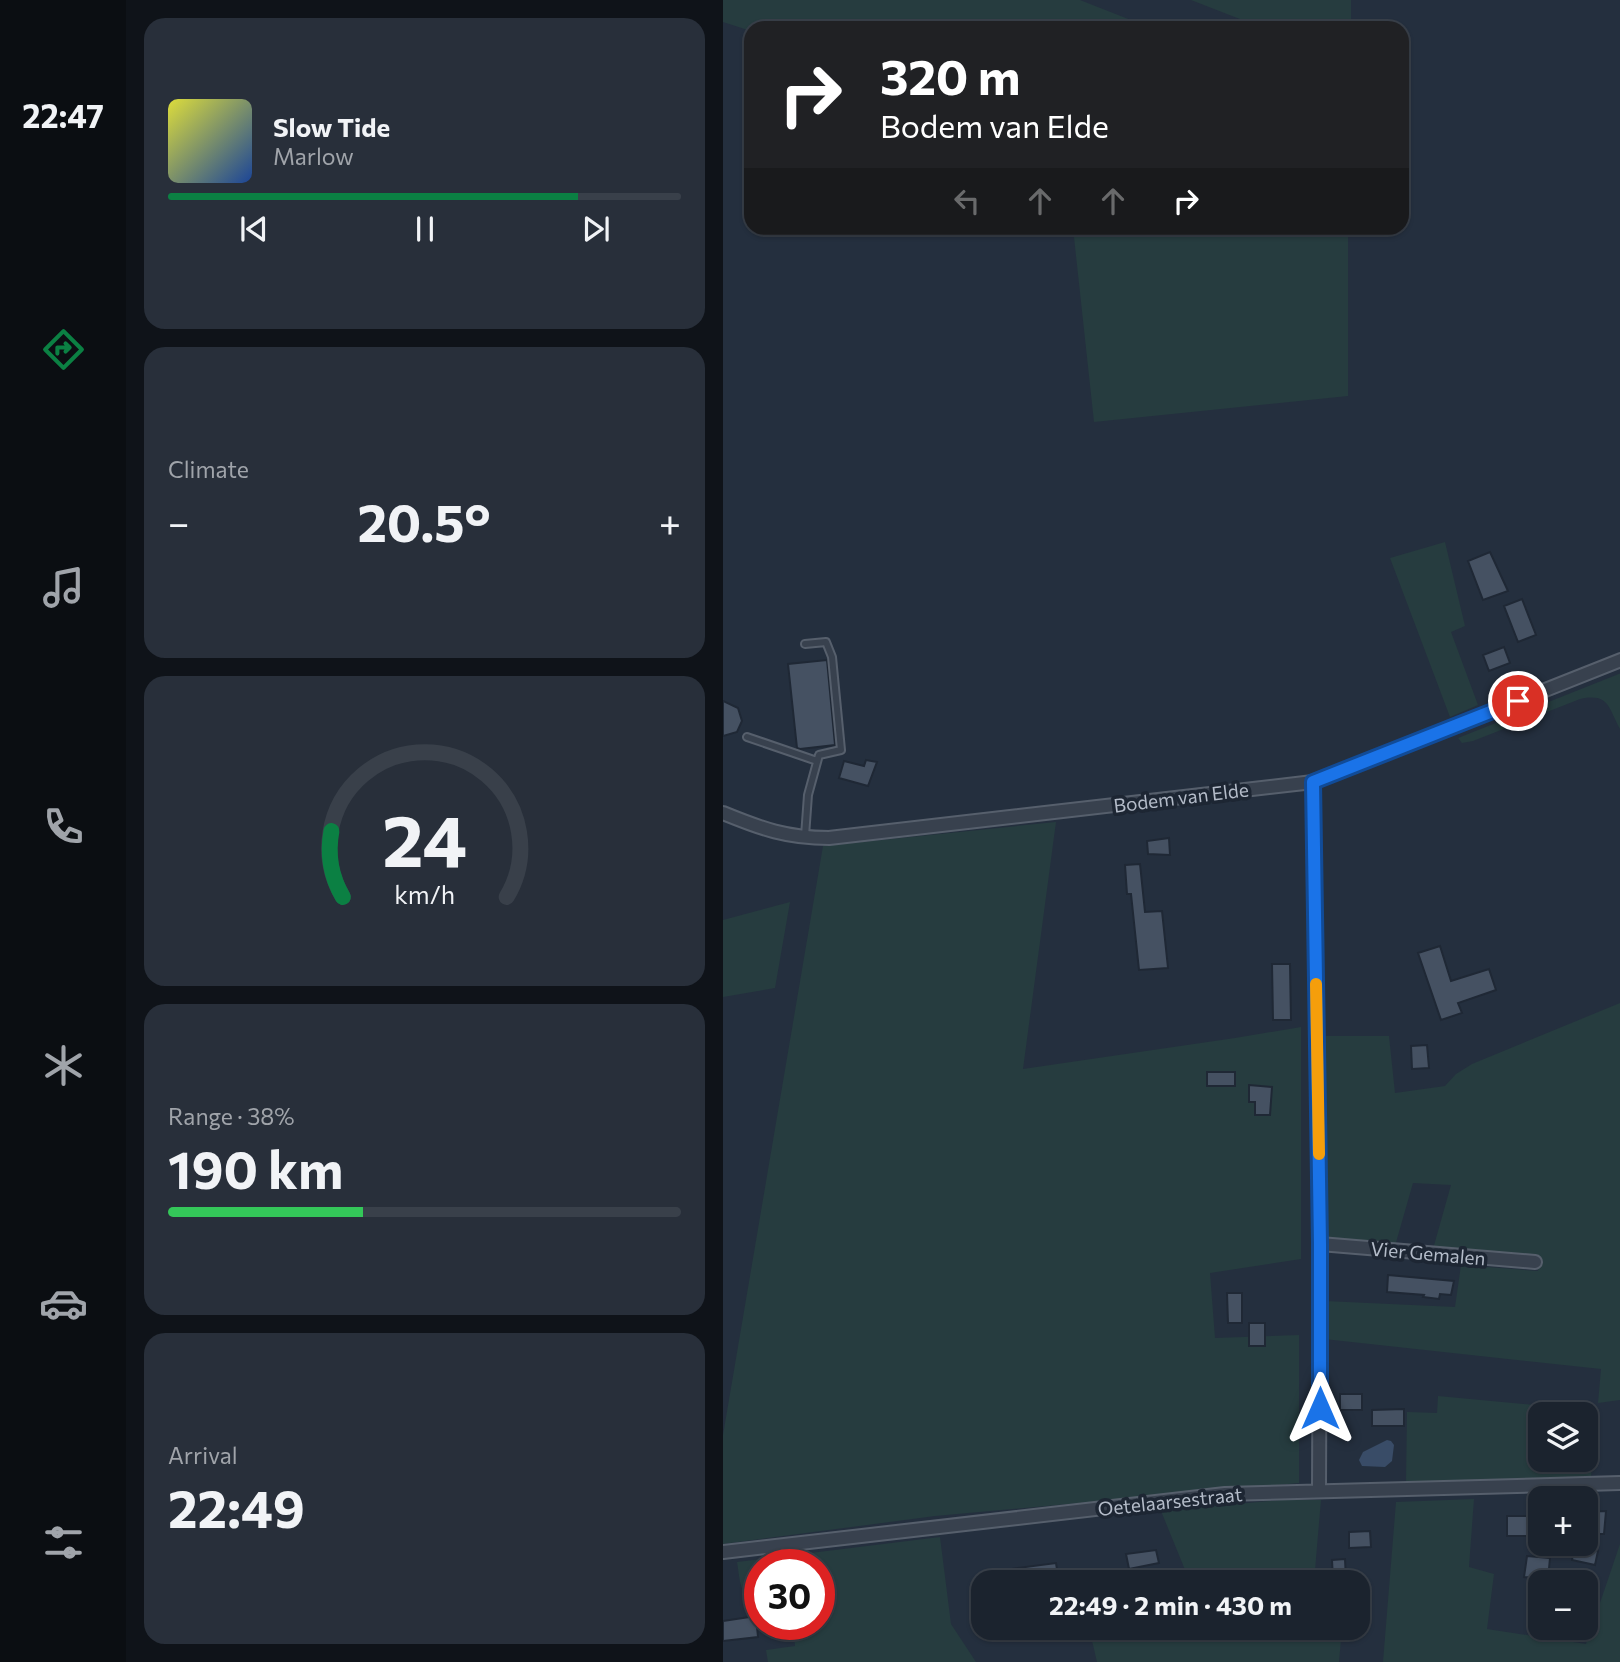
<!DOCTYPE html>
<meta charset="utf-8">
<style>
:root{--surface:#1b232e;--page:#282f3a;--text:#f1f3f6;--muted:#a0a4aa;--line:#39404a;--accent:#0b8043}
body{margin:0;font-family:Commissioner,sans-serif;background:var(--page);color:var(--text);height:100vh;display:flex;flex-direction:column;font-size:26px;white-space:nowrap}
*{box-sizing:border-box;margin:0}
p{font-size:23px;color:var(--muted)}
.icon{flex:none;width:38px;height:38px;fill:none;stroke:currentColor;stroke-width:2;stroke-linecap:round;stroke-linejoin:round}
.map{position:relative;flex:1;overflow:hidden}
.details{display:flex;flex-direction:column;gap:18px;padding:18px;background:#0f1319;width:597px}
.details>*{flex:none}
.top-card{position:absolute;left:21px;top:21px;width:665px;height:214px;border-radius:21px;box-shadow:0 2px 5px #0004,0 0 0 2px var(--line);background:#202124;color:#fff;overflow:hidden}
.buttons{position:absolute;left:805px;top:1402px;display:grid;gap:14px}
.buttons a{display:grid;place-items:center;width:70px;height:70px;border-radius:14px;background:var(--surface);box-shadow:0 2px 5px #0004,0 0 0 2px var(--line);font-size:35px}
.speed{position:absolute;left:21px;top:1549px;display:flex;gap:14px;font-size:35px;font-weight:700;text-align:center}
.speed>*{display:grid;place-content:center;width:91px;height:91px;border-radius:50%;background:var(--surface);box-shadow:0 2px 5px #0004,0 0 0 2px var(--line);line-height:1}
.speed .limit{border:10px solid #d22;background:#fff;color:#111}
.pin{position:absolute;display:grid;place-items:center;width:60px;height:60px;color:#fff;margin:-30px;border:4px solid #fff;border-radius:50%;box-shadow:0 2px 7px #0007}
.me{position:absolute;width:77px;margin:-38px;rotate:0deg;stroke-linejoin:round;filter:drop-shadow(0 0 5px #0008)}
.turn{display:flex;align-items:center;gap:24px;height:147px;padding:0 21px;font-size:32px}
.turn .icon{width:91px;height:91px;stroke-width:2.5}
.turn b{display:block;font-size:49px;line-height:60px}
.lanes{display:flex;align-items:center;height:66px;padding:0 21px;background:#0003;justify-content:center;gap:35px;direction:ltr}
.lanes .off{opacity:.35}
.big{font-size:52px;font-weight:700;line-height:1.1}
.details .card{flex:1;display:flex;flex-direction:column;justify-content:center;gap:10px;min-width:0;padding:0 24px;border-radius:21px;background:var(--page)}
.details .dial{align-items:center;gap:0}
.dial svg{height:182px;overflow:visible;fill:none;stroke:var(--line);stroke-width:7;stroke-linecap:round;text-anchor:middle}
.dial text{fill:var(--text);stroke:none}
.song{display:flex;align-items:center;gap:21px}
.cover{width:84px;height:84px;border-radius:10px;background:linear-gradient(135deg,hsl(60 70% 55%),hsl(220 70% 35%))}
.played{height:7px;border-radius:4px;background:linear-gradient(90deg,var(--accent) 80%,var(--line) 80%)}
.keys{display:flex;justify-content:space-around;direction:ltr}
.heat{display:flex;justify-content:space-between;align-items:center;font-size:38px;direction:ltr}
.charge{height:10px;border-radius:5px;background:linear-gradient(90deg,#34c759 38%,var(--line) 0)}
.trip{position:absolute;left:248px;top:1570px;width:399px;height:70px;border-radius:21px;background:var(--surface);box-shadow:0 2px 5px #0004,0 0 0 2px var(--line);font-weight:700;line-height:70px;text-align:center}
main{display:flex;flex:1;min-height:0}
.tabs{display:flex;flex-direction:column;width:126px;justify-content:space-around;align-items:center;background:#0b0e12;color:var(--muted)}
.tabs .icon{width:49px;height:49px}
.tabs .current{color:var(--accent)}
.tabs b{font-size:32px;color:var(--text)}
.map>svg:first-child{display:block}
.green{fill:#263c3f;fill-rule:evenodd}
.water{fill:#394c67}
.building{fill:#455162;stroke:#1f2835;stroke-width:2}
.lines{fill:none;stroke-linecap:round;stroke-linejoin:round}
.lane-casing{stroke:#565f6c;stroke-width:10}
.street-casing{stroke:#565f6c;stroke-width:16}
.lane{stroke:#38414e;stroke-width:6}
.street{stroke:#38414e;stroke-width:12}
.route-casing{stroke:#114b97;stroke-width:18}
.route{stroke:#1a73e8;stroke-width:12}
.slow{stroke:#f59e0b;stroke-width:12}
.labels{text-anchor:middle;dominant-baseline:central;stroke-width:7;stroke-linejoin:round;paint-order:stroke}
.street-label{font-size:19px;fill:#b4bcc9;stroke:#1d2633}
</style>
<main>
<nav class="tabs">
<b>22:47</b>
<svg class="icon current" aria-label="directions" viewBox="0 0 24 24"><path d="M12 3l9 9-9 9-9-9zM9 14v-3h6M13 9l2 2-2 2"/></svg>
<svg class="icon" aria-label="music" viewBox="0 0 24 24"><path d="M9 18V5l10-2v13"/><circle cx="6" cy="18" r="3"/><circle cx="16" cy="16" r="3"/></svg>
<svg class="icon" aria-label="phone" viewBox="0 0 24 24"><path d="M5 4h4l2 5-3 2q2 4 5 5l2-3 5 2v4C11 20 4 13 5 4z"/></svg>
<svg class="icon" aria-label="climate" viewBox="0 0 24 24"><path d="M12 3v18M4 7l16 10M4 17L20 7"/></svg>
<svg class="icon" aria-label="car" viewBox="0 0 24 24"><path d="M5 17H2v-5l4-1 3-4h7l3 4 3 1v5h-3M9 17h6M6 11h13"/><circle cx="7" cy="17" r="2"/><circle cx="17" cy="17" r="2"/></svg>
<svg class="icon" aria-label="filters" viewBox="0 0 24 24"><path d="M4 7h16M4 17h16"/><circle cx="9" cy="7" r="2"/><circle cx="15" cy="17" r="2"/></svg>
</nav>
<section class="details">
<div class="card">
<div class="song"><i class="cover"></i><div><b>Slow Tide</b><p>Marlow</p></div></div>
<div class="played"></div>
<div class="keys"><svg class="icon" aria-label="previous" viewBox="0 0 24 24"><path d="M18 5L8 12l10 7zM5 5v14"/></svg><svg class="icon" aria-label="pause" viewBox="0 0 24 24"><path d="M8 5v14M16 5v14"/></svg><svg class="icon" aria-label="next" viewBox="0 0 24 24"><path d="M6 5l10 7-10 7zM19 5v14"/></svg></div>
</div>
<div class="card"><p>Climate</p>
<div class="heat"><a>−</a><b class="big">20.5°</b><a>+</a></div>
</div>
<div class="card dial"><svg viewBox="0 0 100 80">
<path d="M14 69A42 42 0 1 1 86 69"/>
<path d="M14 69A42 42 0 0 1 9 40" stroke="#0b8043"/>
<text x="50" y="56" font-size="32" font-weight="700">24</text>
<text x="50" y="72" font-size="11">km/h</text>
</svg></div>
<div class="card"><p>Range · 38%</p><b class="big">190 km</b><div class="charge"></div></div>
<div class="card"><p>Arrival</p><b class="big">22:49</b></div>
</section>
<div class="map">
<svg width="898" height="1662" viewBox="0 0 898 1662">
<rect width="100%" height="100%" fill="#242f3e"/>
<path class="green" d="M 0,0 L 357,0 L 428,28 L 28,28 L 28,31 L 0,22 Z
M 468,0 L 628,0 L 628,28 L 540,28 Z
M 350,228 L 625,228 L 625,396 L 371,422 Z
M 722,542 L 742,626 L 728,632 L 755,705 L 727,717 L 667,558 Z
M 898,673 L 897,729 C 885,707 886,693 857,699 L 750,741 L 739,743 L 735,738 Z
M 333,822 L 300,1069 L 512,1038 L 578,1027 L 578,1259 L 487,1273 L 492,1338 L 576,1335 L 576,1483 L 212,1516 L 0,1544 L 0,1435 L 100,846 Z
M 67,902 L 52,988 L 0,997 L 0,920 Z
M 897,1003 L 897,1400 L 875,1403 L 878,1369 L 601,1339 L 602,1301 L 732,1307 L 738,1265 L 815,1271 L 817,1259 L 710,1249 L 728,1185 L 690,1183 L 672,1246 L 603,1241 L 602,1036 L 666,1036 L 672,1093 L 722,1086 L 733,1074 L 749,1064 Z
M 715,1396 L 874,1411 L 868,1477 L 683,1482 L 684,1412 L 714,1413 ZM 817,1414 L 863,1414 L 863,1460 L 817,1460 Z
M 751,1499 L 746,1567 L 771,1574 L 764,1629 L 863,1644 L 897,1544 L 897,1662 L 660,1662 L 673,1502 Z
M 558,1500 L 598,1500 L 591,1582 L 467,1582 L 438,1511 Z
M 217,1537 L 228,1624 L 253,1662 L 45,1662 L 43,1650 L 72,1646 L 70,1624 L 96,1624 L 96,1564 L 37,1564 L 37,1600 C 16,1600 17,1579 14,1562 Z
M 366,1628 L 619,1628 L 616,1662 L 374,1662 Z"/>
<path class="water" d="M 664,1440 L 668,1441 L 671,1445 L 669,1461 L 662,1467 L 639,1466 L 636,1460 L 640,1452 Z"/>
<path class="building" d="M 767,552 L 785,591 L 760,600 L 745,561 Z
M 799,599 L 813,635 L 795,642 L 781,606 Z
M 781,647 L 787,663 L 766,671 L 760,655 Z
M 104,660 L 112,745 L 77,749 L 74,748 L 65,664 Z
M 0,701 L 15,708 L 19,721 L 14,732 L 0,736 Z
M 143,760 L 154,762 L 145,786 L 116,778 L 121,761 L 141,766 Z
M 446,838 L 447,855 L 425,854 L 424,841 Z
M 417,864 L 422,912 L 439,911 L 445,968 L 416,970 L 408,894 L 404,894 L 402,865 Z
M 717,946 L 728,981 L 766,969 L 773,990 L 735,1003 L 739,1013 L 718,1020 L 695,953 Z
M 549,964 L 567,964 L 568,1020 L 550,1020 Z
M 704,1045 L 706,1068 L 689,1069 L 688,1046 Z
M 484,1072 L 512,1072 L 512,1086 L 484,1086 Z
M 526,1085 L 549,1087 L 547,1115 L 532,1115 L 532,1102 L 526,1102 Z
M 665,1275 L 731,1281 L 728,1295 L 717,1294 L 716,1299 L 700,1297 L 701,1295 L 664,1292 Z
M 504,1293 L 519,1293 L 519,1323 L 505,1323 Z
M 526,1323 L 542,1323 L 542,1346 L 526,1346 Z
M 617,1394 L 639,1394 L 639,1410 L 617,1410 Z
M 681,1409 L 681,1426 L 649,1426 L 649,1410 Z
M 883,1511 L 881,1534 L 871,1534 L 871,1525 L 863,1525 L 863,1512 Z
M 784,1516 L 817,1516 L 817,1536 L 784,1536 Z
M 647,1531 L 648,1547 L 626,1548 L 626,1532 Z
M 851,1547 L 875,1551 L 872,1565 L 849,1560 Z
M 433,1550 L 436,1563 L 406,1569 L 403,1554 Z
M 804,1556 L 827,1558 L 825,1579 L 801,1577 Z
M 622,1559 L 623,1580 L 610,1580 L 609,1560 Z
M 333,1563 L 336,1582 L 290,1582 L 288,1569 Z
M 33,1616 L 35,1637 L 0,1641 L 0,1621 Z"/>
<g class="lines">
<defs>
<path id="lane" d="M 24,737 L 94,761
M 82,836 L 85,795 L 96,755 L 118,750 L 109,657 L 103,642 L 82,644"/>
<path id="street" d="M 590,782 L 597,1244 L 596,1490
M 0,813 C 39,829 64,838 106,838 L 590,782 L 898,660
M 597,1244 L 812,1262
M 0,1552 L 502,1494 L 898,1483"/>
</defs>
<use href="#lane" class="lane-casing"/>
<use href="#street" class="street-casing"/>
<use href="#lane" class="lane"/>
<use href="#street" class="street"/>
</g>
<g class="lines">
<defs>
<path id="route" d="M 597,1408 L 597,1244 L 590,782 L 795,701"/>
</defs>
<use href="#route" class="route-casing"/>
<use href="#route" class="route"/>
<path class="slow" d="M 593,984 L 596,1154"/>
</g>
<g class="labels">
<g class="street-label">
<text transform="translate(458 797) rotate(-7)">Bodem van Elde</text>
<text transform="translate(705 1253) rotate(5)">Vier Gemalen</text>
<text transform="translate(447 1501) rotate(-6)">Oetelaarsestraat</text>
</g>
</g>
</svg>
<div class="buttons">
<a><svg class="icon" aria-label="layers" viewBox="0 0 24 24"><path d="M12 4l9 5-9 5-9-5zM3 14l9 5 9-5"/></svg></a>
<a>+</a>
<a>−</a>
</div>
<div class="speed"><div class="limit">30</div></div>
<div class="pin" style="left:795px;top:701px;background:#d93025"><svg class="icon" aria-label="arrive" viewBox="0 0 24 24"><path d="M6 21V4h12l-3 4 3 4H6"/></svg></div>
<svg class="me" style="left:597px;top:1408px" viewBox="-20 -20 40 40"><path d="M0-17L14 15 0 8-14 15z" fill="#1a73e8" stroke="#fff" stroke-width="4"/></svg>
<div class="trip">22:49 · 2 min · 430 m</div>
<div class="top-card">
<div class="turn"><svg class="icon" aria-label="right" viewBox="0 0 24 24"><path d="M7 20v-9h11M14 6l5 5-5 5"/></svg><div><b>320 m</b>Bodem van Elde</div></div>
<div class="lanes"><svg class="icon off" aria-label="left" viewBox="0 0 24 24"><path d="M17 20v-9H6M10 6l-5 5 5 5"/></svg><svg class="icon off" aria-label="ahead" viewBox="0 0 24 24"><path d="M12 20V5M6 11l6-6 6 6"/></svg><svg class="icon off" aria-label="ahead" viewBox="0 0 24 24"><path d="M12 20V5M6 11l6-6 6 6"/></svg><svg class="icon" aria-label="right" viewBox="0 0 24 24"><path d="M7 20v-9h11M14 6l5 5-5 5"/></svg></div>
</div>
</div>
</main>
